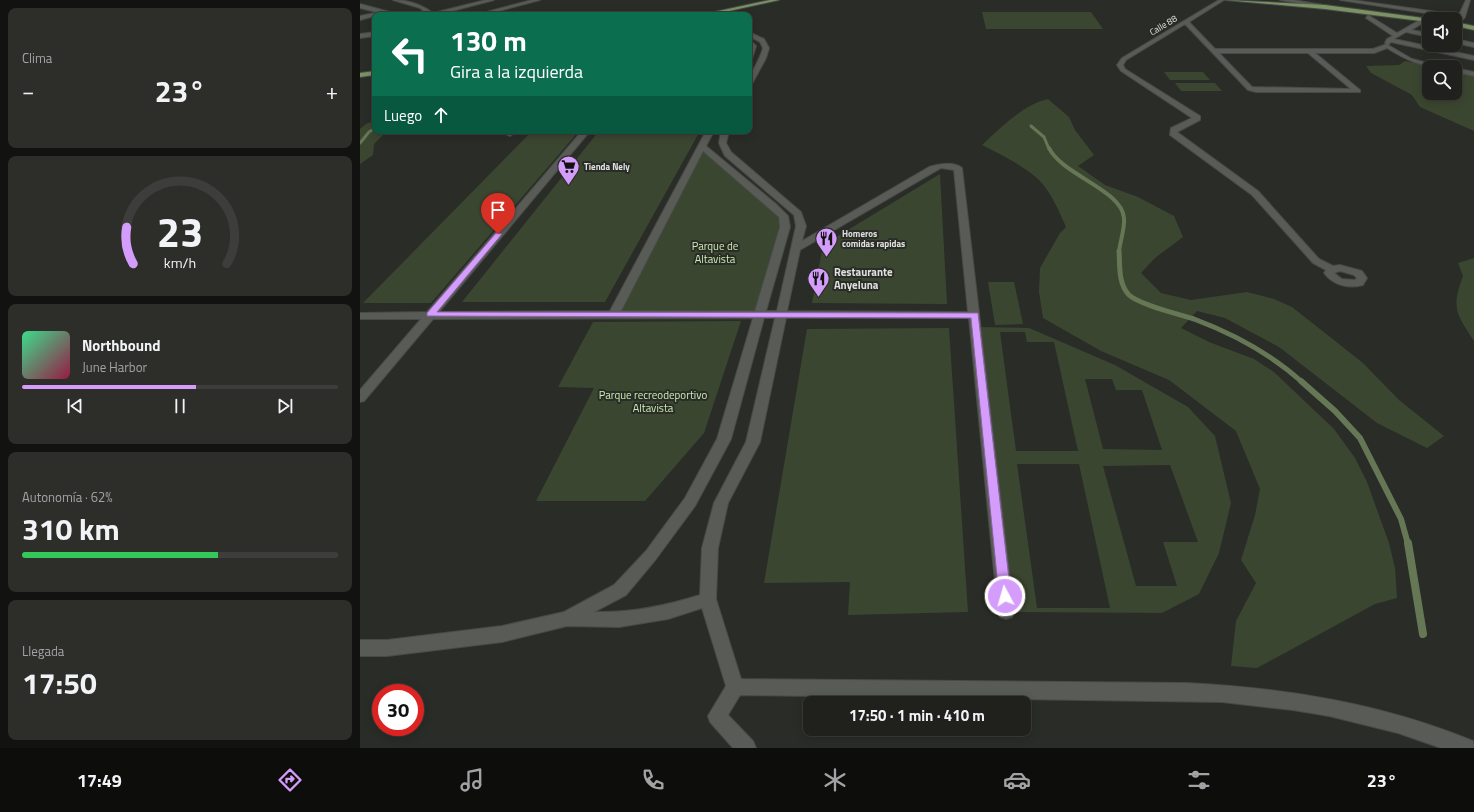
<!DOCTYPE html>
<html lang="es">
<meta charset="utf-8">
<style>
:root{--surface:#20211d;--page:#2d2e2a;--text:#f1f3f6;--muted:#a2a3a4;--line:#3d3e3b;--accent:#d49cfb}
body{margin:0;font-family:"Titillium Web",sans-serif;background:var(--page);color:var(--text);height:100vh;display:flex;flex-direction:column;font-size:15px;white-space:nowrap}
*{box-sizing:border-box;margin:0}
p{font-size:13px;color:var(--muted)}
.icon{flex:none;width:22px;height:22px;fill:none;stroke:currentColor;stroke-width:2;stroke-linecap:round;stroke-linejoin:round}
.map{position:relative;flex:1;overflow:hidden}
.details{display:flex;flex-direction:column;gap:8px;padding:8px;background:#121210;width:360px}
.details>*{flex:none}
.top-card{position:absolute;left:12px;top:12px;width:380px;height:122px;border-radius:8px;box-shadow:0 2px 10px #0003,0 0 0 1px var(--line);background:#0b6e4f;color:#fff;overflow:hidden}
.fabs{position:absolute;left:1062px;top:12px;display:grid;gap:8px}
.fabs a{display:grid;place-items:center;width:40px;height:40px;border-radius:8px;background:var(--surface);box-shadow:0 2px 10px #0003,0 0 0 1px var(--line);font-size:20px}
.speed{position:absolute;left:12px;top:684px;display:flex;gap:8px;font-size:20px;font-weight:700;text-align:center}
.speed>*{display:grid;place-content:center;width:52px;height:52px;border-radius:50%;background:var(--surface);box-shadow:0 2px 10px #0003,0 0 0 1px var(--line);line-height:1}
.speed .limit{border:6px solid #d22;background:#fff;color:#111}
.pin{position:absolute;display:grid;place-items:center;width:34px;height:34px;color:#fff;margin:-41px -17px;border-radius:50% 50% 50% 0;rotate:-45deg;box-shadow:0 0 4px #0007}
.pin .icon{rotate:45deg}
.me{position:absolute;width:44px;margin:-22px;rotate:354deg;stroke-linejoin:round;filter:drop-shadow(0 0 3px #0008)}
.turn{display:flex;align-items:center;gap:14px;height:84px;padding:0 12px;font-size:18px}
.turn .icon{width:52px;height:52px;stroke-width:2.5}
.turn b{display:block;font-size:28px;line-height:34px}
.then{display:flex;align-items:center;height:38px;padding:0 12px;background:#0003;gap:8px;font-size:15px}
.big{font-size:30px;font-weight:700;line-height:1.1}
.details .widget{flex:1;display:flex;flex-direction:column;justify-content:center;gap:6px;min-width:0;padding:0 14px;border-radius:8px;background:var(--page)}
.details .dial{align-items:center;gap:0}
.dial svg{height:104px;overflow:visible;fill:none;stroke:var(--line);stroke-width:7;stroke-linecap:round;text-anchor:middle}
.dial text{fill:var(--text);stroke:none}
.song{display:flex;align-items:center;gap:12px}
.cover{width:48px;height:48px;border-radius:6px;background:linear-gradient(135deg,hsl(150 70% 55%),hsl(340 70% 35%))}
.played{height:4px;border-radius:2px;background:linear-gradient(90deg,var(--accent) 55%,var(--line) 55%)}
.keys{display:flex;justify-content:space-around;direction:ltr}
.heat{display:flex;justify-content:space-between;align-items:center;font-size:22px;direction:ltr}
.charge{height:6px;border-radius:3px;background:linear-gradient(90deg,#34c759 62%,var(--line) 0)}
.trip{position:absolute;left:443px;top:696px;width:228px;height:40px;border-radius:8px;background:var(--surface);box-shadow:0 2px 10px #0003,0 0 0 1px var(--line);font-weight:700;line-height:40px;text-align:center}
.tab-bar{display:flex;height:64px;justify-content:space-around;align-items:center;background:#0d0d0c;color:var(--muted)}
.tab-bar .icon{width:28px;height:28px}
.tab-bar .on{color:var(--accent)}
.tab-bar b{font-size:18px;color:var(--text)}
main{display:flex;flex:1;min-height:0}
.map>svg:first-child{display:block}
.green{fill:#3b4630;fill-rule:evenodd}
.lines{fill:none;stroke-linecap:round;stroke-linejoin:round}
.stream-far4{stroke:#657755;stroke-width:3}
.stream-far3{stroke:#657755;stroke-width:4}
.stream-far2{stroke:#657755;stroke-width:5}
.stream-far1{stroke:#657755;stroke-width:6}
.stream{stroke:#657755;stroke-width:8}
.minor-casing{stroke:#474a46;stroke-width:2}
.major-casing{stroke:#474a46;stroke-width:2}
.minor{fill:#585b56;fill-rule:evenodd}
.major{fill:#7b9264;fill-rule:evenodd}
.route{fill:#d49cfb;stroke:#8a65a3}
.labels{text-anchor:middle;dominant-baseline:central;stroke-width:4;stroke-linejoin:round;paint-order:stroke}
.far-street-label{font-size:9px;fill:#dfe1de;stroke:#2a2c27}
.far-poi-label{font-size:9px;font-weight:bold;fill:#dfe1de;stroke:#2a2c27;text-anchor:start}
.park-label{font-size:11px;fill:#cdecb1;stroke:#2a2c27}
.poi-label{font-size:11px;font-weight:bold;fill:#dfe1de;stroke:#2a2c27;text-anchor:start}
</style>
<main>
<section class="details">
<div class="widget"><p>Clima</p>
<div class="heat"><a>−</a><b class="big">23°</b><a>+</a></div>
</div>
<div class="widget dial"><svg viewBox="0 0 100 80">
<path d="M14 69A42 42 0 1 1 86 69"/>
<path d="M14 69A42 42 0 0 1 9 41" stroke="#d49cfb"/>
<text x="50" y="56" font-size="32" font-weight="700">23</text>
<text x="50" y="72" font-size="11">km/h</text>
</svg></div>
<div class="widget">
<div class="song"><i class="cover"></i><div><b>Northbound</b><p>June Harbor</p></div></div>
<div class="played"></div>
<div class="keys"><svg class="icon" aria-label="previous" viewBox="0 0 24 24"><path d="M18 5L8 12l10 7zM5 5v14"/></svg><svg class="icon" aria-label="pause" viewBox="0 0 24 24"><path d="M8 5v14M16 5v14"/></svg><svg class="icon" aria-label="next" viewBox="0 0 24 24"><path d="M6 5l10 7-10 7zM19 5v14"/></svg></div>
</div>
<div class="widget"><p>Autonomía · 62%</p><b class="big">310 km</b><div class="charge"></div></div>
<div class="widget"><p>Llegada</p><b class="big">17:50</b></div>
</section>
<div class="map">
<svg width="1114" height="748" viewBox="0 0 1114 748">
<rect width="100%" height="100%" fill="#2a2c27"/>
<path class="green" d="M 622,12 L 731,12 L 743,29 L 626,29 Z
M 1045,61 L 1073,67 L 1069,67 L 1069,93 L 1095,93 L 1095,72 L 1114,76 L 1114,131 L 1060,107 L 1052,95 L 1011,73 L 1006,66 L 1039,65 Z
M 804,72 L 843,72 L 850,80 L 810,80 Z
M 815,83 L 855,83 L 862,91 L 821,91 Z
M 688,99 L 709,117 L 715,130 L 734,155 L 718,166 L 745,185 L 778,197 L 814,216 L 823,237 L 795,258 L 781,273 L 801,293 L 831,300 L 887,292 L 914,299 L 932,307 L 1003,363 L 1039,400 L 1084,436 L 1067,448 L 1017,423 L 919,347 L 865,318 L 837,311 L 821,328 L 849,342 L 894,359 L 914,372 L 974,429 L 995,458 L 1007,482 L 1029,543 L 1035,568 L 1037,598 L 1015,604 L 897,668 L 871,666 L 876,621 L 896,583 L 881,560 L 895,515 L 900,489 L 876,431 L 809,380 L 741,351 L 683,318 L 679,292 L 680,268 L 700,233 L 706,227 C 699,211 692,194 680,181 C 668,168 638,153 622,145 C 641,128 662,105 688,99 Z
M 15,120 L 15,131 L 27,131 L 14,144 L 13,155 L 0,164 L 0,129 L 6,124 Z
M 172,131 L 219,131 L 71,303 L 3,303 Z
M 239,131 L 340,131 L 245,302 L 102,302 Z
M 342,146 L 423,216 L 400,314 L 254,314 Z
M 580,174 L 587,304 L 452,303 L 463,245 Z
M 1114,258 L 1114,341 C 1096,313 1091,308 1103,276 L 1098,263 Z
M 628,282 L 654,282 L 663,324 L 635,325 Z
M 381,321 L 344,433 L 285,501 L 176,501 L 234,388 L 198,387 L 233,322 Z
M 616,327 L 669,328 L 755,365 L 828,407 L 855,436 L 871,503 L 859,553 L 839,594 L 802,613 L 646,612 ZM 640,332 L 665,332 L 667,342 L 694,342 L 718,451 L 656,451 ZM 725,379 L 752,379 L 756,390 L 782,390 L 802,450 L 743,449 ZM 657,464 L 719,464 L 750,608 L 677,608 ZM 810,465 L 838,542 L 803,542 L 817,586 L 776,586 L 743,466 Z
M 589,328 L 608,612 L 488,615 L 490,582 L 404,583 L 447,329 Z"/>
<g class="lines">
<path class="stream-far4" d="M 671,126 L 684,137 L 689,149
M 0,143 L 9,132 L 15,128"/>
<path class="stream-far3" d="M 689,148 C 702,175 762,190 764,218 C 765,229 760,241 759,252"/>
<path class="stream-far2" d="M 759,251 C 760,265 758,284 769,295 C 780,305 818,314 834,319 C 874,334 911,354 942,382"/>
<path class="stream-far1" d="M 941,381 L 975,411 L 1000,438 L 1041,519 L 1048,544"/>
<path class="stream" d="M 1048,543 L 1063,634"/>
<defs>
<path id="minor" d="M 33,0 C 47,0 61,4 73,13 L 126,0 L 134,0 L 77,15 L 68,15 L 60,8 Z
M 172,0 L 180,0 L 124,15 L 115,15 Z
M 859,0 L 864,0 L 829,22 L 855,49 L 1013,49 L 1027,44 L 1025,43 L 1027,39 L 1033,36 L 1006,18 L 1008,15 L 1037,33 L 1058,21 L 1059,18 L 1063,18 L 1063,23 L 1051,30 L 1069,33 L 1069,37 L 1046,32 L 1034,39 L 1114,56 L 1114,60 L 1031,42 L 1028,45 L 1052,59 L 1084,67 C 1061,67 1046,60 1027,48 L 1014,53 L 955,53 L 1000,90 L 1000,92 L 896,92 L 888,90 L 825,24 L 766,60 L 763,65 L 765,69 L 840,116 L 840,120 L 817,132 L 898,191 L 959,259 L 973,266 L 980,265 L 1002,271 L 1007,278 L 1003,285 C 988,289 973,285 964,273 L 966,270 L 953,263 L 892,195 L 810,135 L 811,128 L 832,118 L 761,71 L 757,65 L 762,58 ZM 859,53 L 948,53 L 991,89 L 892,87 ZM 980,271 L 994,275 L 997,278 L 995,280 L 982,279 L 974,273 Z
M 920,0 L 933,0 L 969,6 L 966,8 Z
M 980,0 L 992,0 L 1099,15 L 1106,0 L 1110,0 L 1105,17 L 1098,25 L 1095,23 L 1098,18 Z
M 0,4 L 30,12 L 31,13 L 28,15 L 0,8 Z
M 15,13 L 18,15 L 0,20 L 0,16 Z
M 15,32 L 15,36 L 0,38 L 0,34 Z
M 389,32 L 404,39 L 409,48 L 406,58 L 392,84 L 389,86 C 389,72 400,61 403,48 L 400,42 L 389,36 Z
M 389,39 L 396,46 L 392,59 L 389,61 Z
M 1095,39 L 1114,43 L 1114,47 L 1095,43 Z
M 1095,68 L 1114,72 L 1114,76 L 1095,72 Z
M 149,131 L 157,131 L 150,136 L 146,134 Z
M 222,131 L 230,131 L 79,312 L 250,311 L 346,131 L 354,131 L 346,146 L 416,204 L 428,216 L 430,227 L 406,311 L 417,311 L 436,226 L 434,215 L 365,156 L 359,143 L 361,131 L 369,131 L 366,143 L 371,152 L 441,212 L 446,226 L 442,241 L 569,167 C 578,164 594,161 602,168 L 654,612 L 652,617 L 646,619 L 640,617 L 638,612 L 609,318 L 426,318 L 400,442 L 368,503 L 358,548 L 356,599 L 381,679 L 826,683 C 925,688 1021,703 1113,741 L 1114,748 L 1081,748 L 1038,733 L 969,716 L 933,710 L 862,702 L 380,695 L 368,715 L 393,741 L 396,748 L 373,748 L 350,722 L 348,716 L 366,686 L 342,608 L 308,619 L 259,627 L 207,626 L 142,642 L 27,656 L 0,656 L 0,640 L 27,640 L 142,626 L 204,612 L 254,585 L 286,551 L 325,498 L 357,439 L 393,318 L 73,319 L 4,401 L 0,402 L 0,390 L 61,319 L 0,319 L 0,313 L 67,312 ZM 343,151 L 419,217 L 420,227 L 395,311 L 261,311 ZM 581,168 L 594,170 L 608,312 L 427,311 L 440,250 ZM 404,318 L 415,318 L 386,442 L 354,503 L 342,548 L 340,595 C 305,606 271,613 234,612 L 266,595 L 296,559 L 335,506 L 371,439 Z"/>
<path id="major" d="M 410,0 L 419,0 L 351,15 L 340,15 Z
M 865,0 L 965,5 L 1071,19 L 1069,19 L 1069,22 L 965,9 Z
M 1095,22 L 1114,26 L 1114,30 L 1095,26 Z
M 15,71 L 15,75 L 0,77 L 0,73 Z"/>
</defs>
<use href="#minor" class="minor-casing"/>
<use href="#major" class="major-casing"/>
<use href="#minor" class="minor"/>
<use href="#major" class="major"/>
</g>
<path class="route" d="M 136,233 L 142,234 L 77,312 L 618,313 L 651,596 L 649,600 L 645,602 L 640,600 L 639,596 L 611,318 L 67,316 L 67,313 Z"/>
<defs>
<symbol id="supermarket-pin" viewBox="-11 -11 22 30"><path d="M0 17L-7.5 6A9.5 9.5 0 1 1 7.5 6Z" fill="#d49cfb" stroke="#2a2c27"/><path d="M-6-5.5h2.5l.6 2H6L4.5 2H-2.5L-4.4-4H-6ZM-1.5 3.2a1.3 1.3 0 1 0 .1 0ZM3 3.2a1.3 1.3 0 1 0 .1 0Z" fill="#111"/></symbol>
<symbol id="restaurant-pin" viewBox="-11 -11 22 30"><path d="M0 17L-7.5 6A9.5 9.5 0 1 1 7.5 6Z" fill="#d49cfb" stroke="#2a2c27"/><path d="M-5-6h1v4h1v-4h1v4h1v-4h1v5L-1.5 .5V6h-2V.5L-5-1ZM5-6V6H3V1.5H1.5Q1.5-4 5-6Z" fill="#111"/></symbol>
</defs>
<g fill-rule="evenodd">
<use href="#supermarket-pin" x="196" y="154" width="25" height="34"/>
<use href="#restaurant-pin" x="454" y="226" width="25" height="34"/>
<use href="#restaurant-pin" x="446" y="266" width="25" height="34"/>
</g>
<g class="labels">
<g class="far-street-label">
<text transform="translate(803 25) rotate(-31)">Calle 88</text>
</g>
<g class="far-poi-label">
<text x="224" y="166">Tienda Nely</text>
<text x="482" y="233">Homeros<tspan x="482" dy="10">comidas rapidas</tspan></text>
</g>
<g class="park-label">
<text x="355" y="246">Parque de<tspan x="355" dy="13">Altavista</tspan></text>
<text x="293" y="395">Parque recreodeportivo<tspan x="293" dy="13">Altavista</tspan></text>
</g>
<g class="poi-label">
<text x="474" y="272">Restaurante<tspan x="474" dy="13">Anyeluna</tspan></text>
</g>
</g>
</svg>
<div class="fabs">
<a><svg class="icon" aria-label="sound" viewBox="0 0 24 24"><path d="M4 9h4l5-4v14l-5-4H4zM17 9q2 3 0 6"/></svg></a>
<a><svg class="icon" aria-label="search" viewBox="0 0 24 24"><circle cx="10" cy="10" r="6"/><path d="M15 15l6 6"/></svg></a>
</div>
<div class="speed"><div class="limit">30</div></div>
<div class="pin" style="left:138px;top:234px;background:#d93025"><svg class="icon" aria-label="arrive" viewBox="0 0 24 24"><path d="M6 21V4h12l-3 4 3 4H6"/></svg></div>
<svg class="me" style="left:645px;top:596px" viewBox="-20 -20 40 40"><circle r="17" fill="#d49cfb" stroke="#fff" stroke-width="3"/><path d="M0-11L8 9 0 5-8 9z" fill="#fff"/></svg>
<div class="trip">17:50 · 1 min · 410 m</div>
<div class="top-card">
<div class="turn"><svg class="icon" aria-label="left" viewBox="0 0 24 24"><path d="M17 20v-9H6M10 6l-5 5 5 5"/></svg><div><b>130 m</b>Gira a la izquierda</div></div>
<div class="then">Luego<svg class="icon" aria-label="ahead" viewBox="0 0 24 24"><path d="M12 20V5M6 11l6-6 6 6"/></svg></div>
</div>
</div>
</main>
<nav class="tab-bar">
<b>17:49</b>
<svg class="icon on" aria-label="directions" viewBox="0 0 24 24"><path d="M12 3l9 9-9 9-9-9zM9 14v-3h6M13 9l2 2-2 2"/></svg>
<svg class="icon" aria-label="music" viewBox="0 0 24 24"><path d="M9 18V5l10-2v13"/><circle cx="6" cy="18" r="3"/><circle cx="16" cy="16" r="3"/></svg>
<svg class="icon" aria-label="phone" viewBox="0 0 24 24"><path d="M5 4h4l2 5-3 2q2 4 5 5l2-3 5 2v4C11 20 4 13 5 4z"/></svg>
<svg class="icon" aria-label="climate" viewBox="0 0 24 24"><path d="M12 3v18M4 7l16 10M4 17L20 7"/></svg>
<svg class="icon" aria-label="car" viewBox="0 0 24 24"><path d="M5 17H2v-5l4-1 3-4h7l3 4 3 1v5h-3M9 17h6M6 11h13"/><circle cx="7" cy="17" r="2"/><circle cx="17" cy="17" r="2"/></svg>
<svg class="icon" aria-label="filters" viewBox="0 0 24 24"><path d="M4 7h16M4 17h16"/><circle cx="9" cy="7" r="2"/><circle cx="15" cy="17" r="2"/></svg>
<b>23°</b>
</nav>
